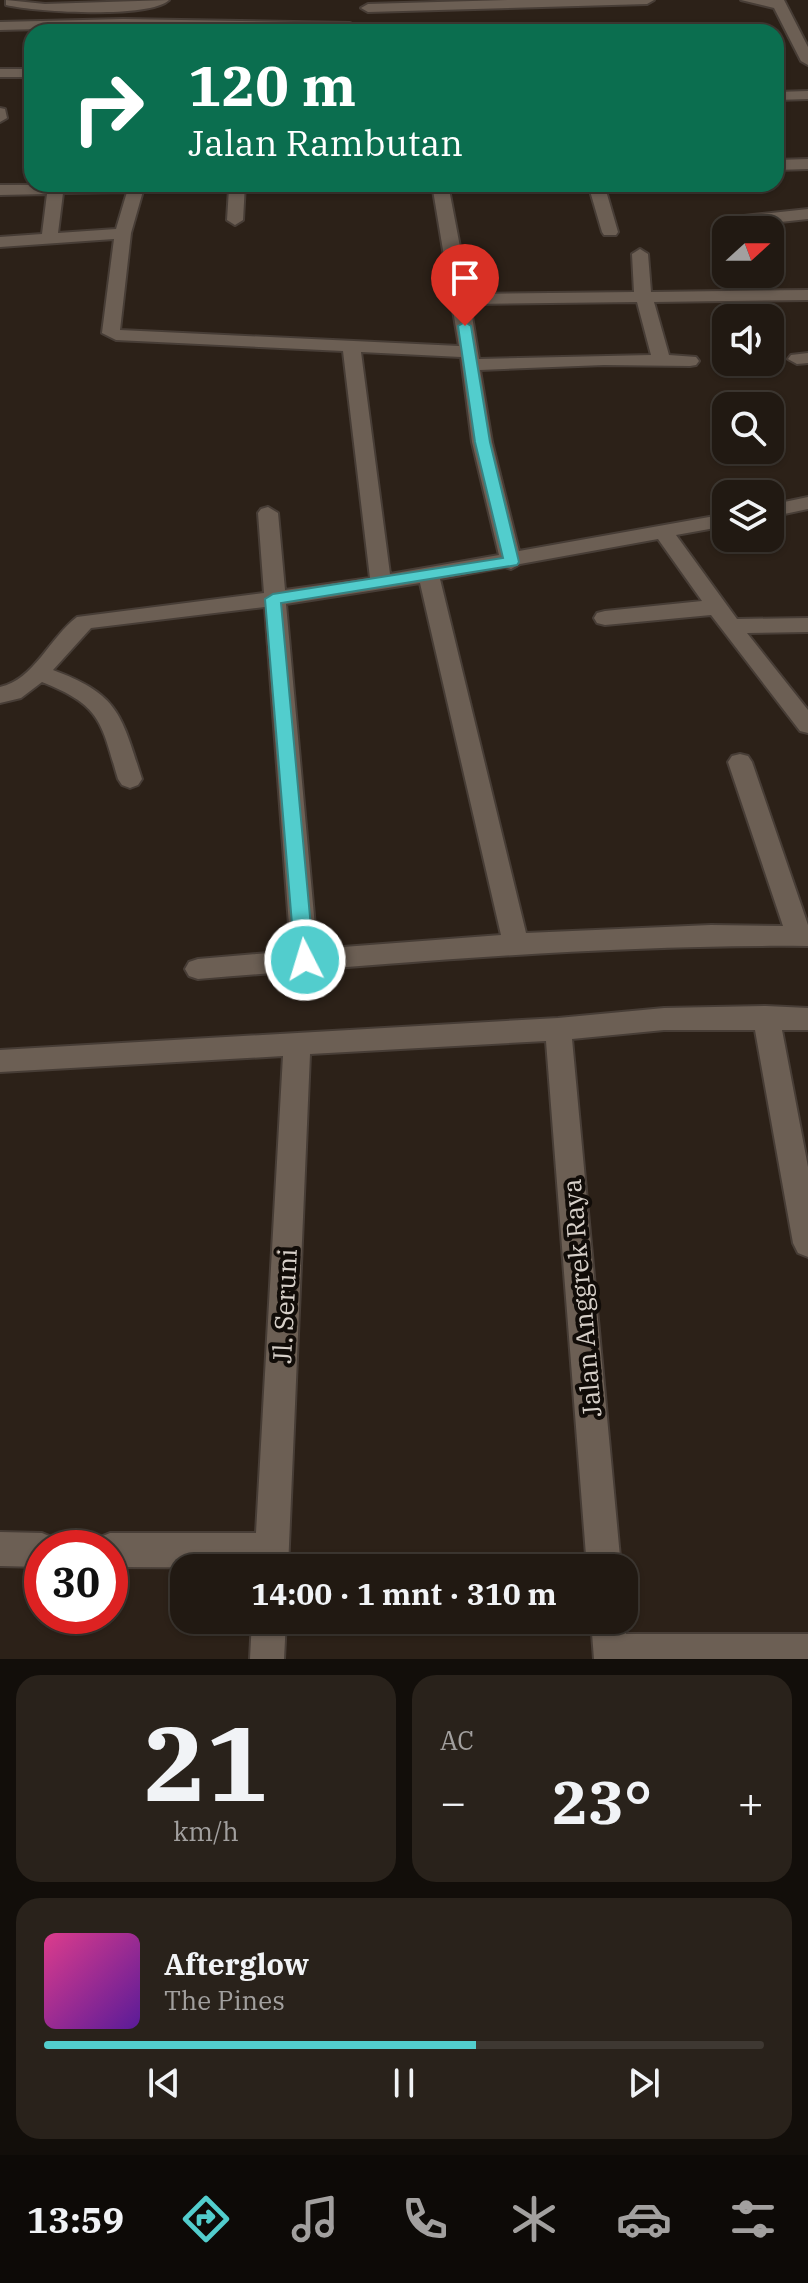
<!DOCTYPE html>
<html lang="id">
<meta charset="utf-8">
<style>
:root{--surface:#211912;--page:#29221b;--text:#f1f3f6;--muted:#a2a09f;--line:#3e3832;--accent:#52cdcd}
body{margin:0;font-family:"IBM Plex Serif",serif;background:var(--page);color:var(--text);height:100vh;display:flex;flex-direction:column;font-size:30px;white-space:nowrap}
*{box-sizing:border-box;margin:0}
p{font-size:26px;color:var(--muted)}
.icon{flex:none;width:44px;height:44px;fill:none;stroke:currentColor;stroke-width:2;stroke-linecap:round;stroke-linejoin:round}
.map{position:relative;height:1659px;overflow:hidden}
.side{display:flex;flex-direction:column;gap:16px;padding:16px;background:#120e0a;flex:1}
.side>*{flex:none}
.guide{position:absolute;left:24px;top:24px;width:760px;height:168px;border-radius:24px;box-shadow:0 2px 6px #0004,0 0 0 2px var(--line);background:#0b6e4f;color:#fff;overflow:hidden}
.needle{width:52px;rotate:69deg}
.tools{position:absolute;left:712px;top:216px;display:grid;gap:16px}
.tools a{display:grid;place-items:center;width:72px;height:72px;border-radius:16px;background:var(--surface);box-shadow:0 2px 6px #0004,0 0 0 2px var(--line);font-size:40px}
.speed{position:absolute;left:24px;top:1530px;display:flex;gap:16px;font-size:40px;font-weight:700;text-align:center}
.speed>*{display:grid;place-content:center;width:104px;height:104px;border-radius:50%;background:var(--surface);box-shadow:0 2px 6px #0004,0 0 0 2px var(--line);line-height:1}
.speed .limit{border:12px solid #d22;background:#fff;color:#111}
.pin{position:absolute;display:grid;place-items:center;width:68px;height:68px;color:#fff;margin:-82px -34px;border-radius:50% 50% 50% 0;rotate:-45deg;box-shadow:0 0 8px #0007}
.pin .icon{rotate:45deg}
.me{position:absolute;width:88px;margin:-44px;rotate:355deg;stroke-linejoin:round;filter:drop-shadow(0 0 6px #0008)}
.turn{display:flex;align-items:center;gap:28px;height:168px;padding:0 32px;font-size:36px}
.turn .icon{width:104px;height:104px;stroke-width:2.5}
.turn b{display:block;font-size:56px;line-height:68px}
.big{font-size:60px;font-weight:700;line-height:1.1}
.side .card{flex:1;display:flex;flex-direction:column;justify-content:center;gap:12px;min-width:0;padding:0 28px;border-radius:24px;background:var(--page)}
.side .dial{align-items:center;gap:0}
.dial b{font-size:104px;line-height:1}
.song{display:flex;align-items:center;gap:24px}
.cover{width:96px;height:96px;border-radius:12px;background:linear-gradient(135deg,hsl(330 70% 55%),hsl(270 70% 35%))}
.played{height:8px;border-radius:4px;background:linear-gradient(90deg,var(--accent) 60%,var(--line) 60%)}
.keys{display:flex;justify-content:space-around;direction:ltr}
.heat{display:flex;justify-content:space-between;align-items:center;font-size:44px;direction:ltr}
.side .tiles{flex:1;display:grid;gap:16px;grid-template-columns:1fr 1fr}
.card:last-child{grid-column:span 2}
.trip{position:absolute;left:170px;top:1554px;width:468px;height:80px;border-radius:24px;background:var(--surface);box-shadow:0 2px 6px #0004,0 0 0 2px var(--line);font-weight:700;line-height:80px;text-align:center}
.menu{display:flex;height:128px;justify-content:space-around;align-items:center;background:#0d0a07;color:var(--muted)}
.menu .icon{width:56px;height:56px}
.menu .current{color:var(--accent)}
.menu b{font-size:36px;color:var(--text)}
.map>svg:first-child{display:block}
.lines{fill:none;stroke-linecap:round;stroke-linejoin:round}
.street-casing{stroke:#473d36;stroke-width:4}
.street{fill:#6c5f54;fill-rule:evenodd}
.route{fill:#52cdcd;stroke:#358585;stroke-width:2}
.labels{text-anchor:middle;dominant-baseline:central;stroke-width:8;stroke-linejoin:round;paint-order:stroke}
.near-street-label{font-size:26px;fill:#d7d0c9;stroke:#110c08}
</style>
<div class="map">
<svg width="808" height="1659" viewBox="0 0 808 1659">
<rect width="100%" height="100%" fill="#2c2118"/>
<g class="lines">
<defs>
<path id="street" d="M 6,0 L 45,4 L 169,0 C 149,19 35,12 6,5 Z
M 507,0 L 654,0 L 647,4 L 368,12 L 361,8 L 368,4 Z
M 741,0 L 784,0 L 808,47 L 808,65 L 801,61 L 774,8 Z
M 123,19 L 350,23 L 357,27 L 350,31 L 123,27 L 0,30 L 0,22 Z
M 0,69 L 32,69 L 32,77 L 0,77 Z
M 808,91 L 808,99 L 776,100 L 776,92 Z
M 0,108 L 5,109 L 7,118 L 0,122 Z
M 808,159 L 808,169 L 776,170 L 776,160 Z
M 245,184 L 243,220 L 235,225 L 227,220 L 229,189 L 143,191 L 131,233 L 120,330 L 459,346 L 432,184 L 448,184 L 469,294 L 634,292 L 632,254 L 640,249 L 648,254 L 651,292 L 808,290 L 808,300 L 654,302 L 669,355 L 696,357 L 699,361 L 696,365 L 690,366 L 604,365 L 480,370 L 492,442 L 519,551 L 726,514 L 726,526 L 676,535 L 737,619 L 808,618 L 808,632 L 747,633 L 808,710 L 808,733 L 800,731 L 711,615 L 605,625 L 597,623 L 594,618 L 597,613 L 605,611 L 702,601 L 658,539 L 520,564 L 511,569 L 505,567 L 440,579 L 526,933 L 711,925 L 783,926 L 728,762 L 732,756 L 740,754 L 748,756 L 752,762 L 808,925 L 808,946 C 604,944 401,963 198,979 L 189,976 L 185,969 L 189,962 L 198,959 L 291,951 L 265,607 L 91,628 L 53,670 C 120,695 121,715 142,779 L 138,785 L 130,788 L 122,785 L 118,779 C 101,722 102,706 42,682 L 21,698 L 0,703 L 0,687 C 34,680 50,637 77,617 L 264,593 L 258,513 L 261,509 L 268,507 L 278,513 L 285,590 L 370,578 L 343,351 L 116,340 L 102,333 L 114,239 L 0,247 L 0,237 L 42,234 L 47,194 L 0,195 L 0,185 ZM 127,192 L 116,229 L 58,233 L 63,193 ZM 637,302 L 651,355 L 479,359 L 470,304 ZM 361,352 L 461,357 L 472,442 L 499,555 L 390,574 ZM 420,583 L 501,935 L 317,949 L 286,604 Z
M 588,184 L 604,184 L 618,232 L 616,235 L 604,235 L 602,232 Z
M 808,209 L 808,219 L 735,227 L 727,222 L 735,217 Z
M 808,353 L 808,363 L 797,364 L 788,359 L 791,355 Z
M 808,497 L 808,509 L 770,517 L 770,505 Z
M 766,1006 L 808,1008 L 808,1030 L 782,1030 L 808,1167 L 808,1257 L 798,1253 L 793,1243 L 755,1030 L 664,1030 L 572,1039 L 621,1568 L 587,1568 L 546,1041 L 310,1054 L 288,1568 L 110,1567 L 110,1548 L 94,1548 L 98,1538 L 110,1533 L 256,1533 L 283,1056 L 0,1072 L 0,1050 L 558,1018 L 664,1008 Z
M 0,1532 L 42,1533 L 54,1538 L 58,1548 L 42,1548 L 42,1567 L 0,1566 Z
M 624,1617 L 626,1634 L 808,1634 L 808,1659 L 594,1659 L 591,1620 L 624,1620 Z
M 252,1620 L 286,1620 L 284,1659 L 250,1659 Z"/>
</defs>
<use href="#street" class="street-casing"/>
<use href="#street" class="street"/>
</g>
<path class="route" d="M 465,322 L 471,326 L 490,442 L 519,562 L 517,565 L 281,603 L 314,960 L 311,965 L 298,965 L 295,960 L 265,599 L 273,594 L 503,558 L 475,442 L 458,326 Z"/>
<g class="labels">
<g class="near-street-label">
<text transform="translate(581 1298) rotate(-95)">Jalan Anggrek Raya</text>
<text transform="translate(284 1306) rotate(-87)">Jl. Seruni</text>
</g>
</g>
</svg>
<div class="tools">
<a><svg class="needle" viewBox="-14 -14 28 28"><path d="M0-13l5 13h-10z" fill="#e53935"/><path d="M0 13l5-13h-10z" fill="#a2a09f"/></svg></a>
<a><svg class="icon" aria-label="sound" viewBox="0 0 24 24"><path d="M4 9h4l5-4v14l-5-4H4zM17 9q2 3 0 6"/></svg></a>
<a><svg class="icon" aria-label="search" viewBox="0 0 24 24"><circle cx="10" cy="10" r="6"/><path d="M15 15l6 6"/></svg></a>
<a><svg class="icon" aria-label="layers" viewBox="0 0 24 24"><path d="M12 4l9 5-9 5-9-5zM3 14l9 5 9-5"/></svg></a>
</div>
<div class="speed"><div class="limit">30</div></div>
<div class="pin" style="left:465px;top:326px;background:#d93025"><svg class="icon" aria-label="arrive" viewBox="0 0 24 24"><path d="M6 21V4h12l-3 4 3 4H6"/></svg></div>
<svg class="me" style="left:305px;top:960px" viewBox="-20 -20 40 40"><circle r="17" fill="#52cdcd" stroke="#fff" stroke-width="3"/><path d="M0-11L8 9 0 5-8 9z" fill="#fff"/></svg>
<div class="trip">14:00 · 1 mnt · 310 m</div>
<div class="guide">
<div class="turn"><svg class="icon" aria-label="right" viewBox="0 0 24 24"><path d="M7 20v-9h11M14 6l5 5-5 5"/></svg><div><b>120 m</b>Jalan Rambutan</div></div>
</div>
</div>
<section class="side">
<div class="tiles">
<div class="card dial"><b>21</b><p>km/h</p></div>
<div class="card"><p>AC</p>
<div class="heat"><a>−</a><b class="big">23°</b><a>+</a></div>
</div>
<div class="card">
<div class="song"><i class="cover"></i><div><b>Afterglow</b><p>The Pines</p></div></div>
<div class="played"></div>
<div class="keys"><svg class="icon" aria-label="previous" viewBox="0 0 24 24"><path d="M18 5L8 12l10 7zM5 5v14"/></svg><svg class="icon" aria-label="pause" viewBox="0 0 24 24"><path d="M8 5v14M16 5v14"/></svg><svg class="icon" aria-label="next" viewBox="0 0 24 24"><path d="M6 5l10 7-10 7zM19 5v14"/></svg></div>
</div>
</div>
</section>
<nav class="menu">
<b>13:59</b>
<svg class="icon current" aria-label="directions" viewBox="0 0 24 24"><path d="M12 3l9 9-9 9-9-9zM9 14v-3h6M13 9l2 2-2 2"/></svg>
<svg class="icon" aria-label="music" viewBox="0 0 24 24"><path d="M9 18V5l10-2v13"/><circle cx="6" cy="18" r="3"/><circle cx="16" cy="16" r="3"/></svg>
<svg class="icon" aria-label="phone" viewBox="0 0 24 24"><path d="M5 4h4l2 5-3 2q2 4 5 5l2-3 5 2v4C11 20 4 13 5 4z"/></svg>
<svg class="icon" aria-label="climate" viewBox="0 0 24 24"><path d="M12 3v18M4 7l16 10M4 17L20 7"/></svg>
<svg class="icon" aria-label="car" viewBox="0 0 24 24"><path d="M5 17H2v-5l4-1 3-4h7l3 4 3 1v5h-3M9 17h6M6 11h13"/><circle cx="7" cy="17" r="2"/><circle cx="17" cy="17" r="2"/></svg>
<svg class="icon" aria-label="filters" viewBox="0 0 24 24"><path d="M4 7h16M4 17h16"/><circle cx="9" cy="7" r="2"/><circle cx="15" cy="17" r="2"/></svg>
</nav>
